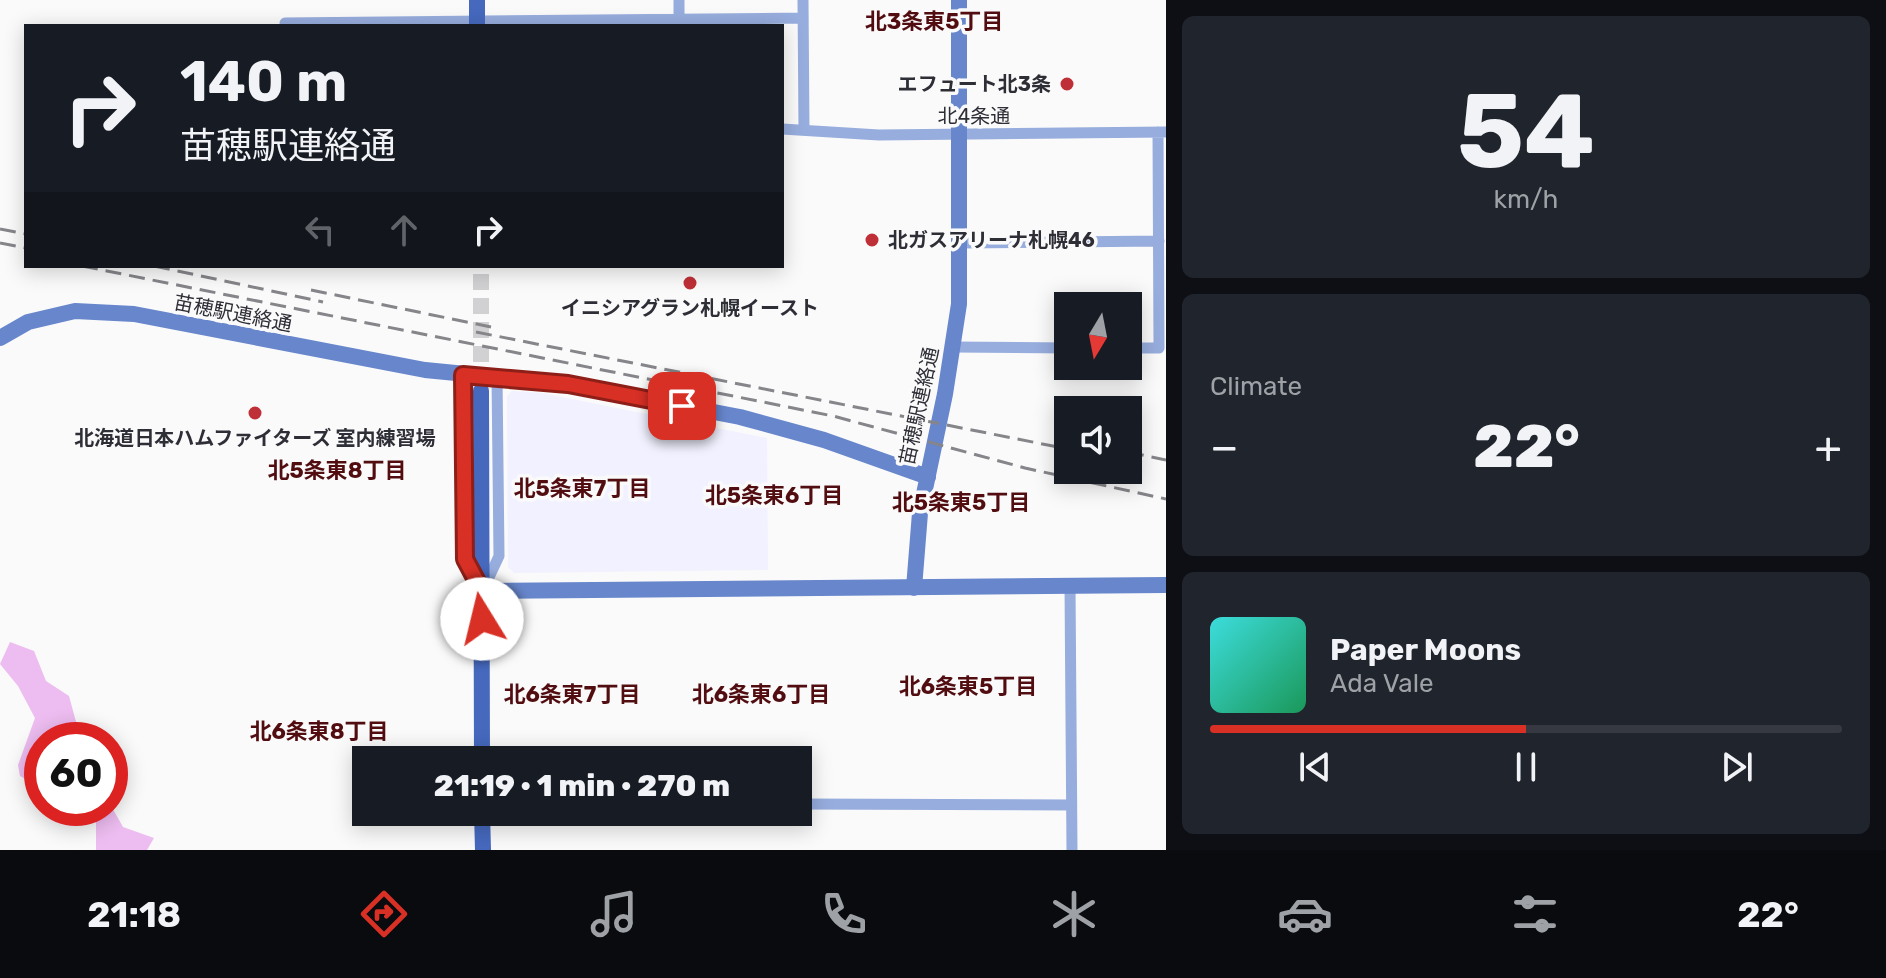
<!DOCTYPE html>
<meta charset="utf-8">
<style>
:root{--surface:#171b24;--page:#20242c;--text:#f1f3f6;--muted:#9ea1a6;--line:#363941;--accent:#d93025}
body{margin:0;font-family:Rubik,"Noto Sans JP",sans-serif;background:var(--page);color:var(--text);height:100vh;display:flex;flex-direction:column;font-size:30px;white-space:nowrap}
*{box-sizing:border-box;margin:0}
p{font-size:26px;color:var(--muted)}
.icon{flex:none;width:44px;height:44px;fill:none;stroke:currentColor;stroke-width:2;stroke-linecap:round;stroke-linejoin:round}
.map{position:relative;flex:1;overflow:hidden}
.panel{display:flex;flex-direction:column;gap:16px;padding:16px;background:#0d0f14;width:720px}
.panel>*{flex:none}
.guide{position:absolute;left:24px;top:24px;width:760px;height:244px;border-radius:0px;box-shadow:0 4px 20px #0003;background:#171b24;color:var(--text);overflow:hidden}
.needle{width:52px;rotate:190deg}
.buttons{position:absolute;left:1054px;top:292px;display:grid;gap:16px}
.buttons a{display:grid;place-items:center;width:88px;height:88px;border-radius:0px;background:var(--surface);box-shadow:0 4px 20px #0003;font-size:40px}
.speed{position:absolute;left:24px;top:722px;display:flex;gap:16px;font-size:40px;font-weight:700;text-align:center}
.speed>*{display:grid;place-content:center;width:104px;height:104px;border-radius:50%;background:var(--surface);box-shadow:0 4px 20px #0003;line-height:1}
.speed .limit{border:12px solid #d22;background:#fff;color:#111}
.pin{position:absolute;display:grid;place-items:center;width:68px;height:68px;color:#fff;margin:-34px;border-radius:16px;box-shadow:0 4px 12px #0006}
.me{position:absolute;width:88px;margin:-44px;rotate:351deg;stroke-linejoin:round;filter:drop-shadow(0 0 6px #0008)}
.turn{display:flex;align-items:center;gap:28px;height:168px;padding:0 24px;font-size:36px}
.turn .icon{width:104px;height:104px;stroke-width:2.5}
.turn b{display:block;font-size:56px;line-height:68px}
.lanes{display:flex;align-items:center;height:76px;padding:0 24px;background:#0003;justify-content:center;gap:40px;direction:ltr}
.lanes .off{opacity:.35}
.big{font-size:60px;font-weight:800;line-height:1.1}
.panel .tile{flex:1;display:flex;flex-direction:column;justify-content:center;gap:12px;min-width:0;padding:0 28px;border-radius:12px;background:var(--page)}
.panel .dial{align-items:center;gap:0}
.dial b{font-size:104px;line-height:1}
.song{display:flex;align-items:center;gap:24px}
.cover{width:96px;height:96px;border-radius:12px;background:linear-gradient(135deg,hsl(180 70% 55%),hsl(150 70% 35%))}
.played{height:8px;border-radius:4px;background:linear-gradient(90deg,var(--accent) 50%,var(--line) 50%)}
.keys{display:flex;justify-content:space-around;direction:ltr}
.heat{display:flex;justify-content:space-between;align-items:center;font-size:44px;direction:ltr}
.trip{position:absolute;left:352px;top:746px;width:460px;height:80px;border-radius:0px;background:var(--surface);box-shadow:0 4px 20px #0003;font-weight:800;line-height:80px;text-align:center}
.tab-bar{display:flex;height:128px;justify-content:space-around;align-items:center;background:#090b0e;color:var(--muted)}
.tab-bar .icon{width:56px;height:56px}
.tab-bar .selected{color:var(--accent)}
.tab-bar b{font-size:36px;color:var(--text)}
main{display:flex;flex:1;min-height:0}
.map>svg:first-child{display:block}
.built{fill:#f1f1ff}
.green{fill:#edbcf0}
.lines{fill:none;stroke-linecap:round;stroke-linejoin:round}
.primary-tunnel{stroke:#d1d1d3;stroke-width:16;stroke-dasharray:16 8;stroke-linecap:butt}
.street{stroke:#97addd;stroke-width:11}
.secondary{stroke:#6786cc;stroke-width:16}
.primary{stroke:#4669be;stroke-width:16}
.rail{stroke:#85858a;stroke-width:3;stroke-dasharray:16 8;stroke-linecap:butt}
.route-casing{stroke:#8d1f18;stroke-width:20}
.route{stroke:#d93025;stroke-width:14}
.poi-dot{fill:#bf2f37;stroke:#fafafa;stroke-width:3}
.labels{text-anchor:middle;dominant-baseline:central;stroke-width:7;stroke-linejoin:round;paint-order:stroke}
.poi-label{font-size:20px;font-weight:bold;fill:#2e2e37;stroke:#fafafa}
.street-label{font-size:20px;fill:#2e2e37;stroke:#fafafa}
.neighbourhood-label{font-size:22px;font-weight:bold;fill:#520d11;stroke:#fafafa}
</style>
<main>
<div class="map">
<svg width="1166" height="850" viewBox="0 0 1166 850">
<rect width="100%" height="100%" fill="#fafafa"/>
<path class="built" d="M 512,391 L 542,393 L 767,438 L 768,570 L 514,573 L 508,567 L 507,396 Z"/>
<path class="green" d="M 10,642 L 34,651 L 46,681 L 69,696 L 81,740 L 42,740 L 40,787 L 20,776 L 18,765 L 35,718 L 18,686 L 0,664 Z
M 110,804 L 123,827 L 154,838 L 147,850 L 96,850 L 96,808 L 110,808 Z"/>
<g class="lines">
<path class="primary-tunnel" d="M 481,386 L 481,266"/>
<path class="street" d="M 679,0 L 679,23
M 803,0 L 804,129
M 285,23 L 803,18
M 782,129 L 879,135 L 1166,132
M 961,243 L 1159,241
M 953,347 L 1068,348
M 1128,348 L 1159,348 L 1158,132
M 463,375 L 465,559 L 480,587
M 1070,586 L 1072,850
M 484,588 L 499,556 L 497,376
M 798,804 L 1071,805"/>
<path class="secondary" d="M 0,338 L 28,322 L 75,311 L 134,314 L 425,370 L 568,384 L 740,417 L 824,440 L 928,477
M 914,588 L 920,513 L 945,394 L 959,304 L 959,0
M 482,591 L 1166,585"/>
<path class="primary" d="M 477,0 L 477,26
M 481,391 L 482,760
M 482,812 L 483,850"/>
<path class="rail" d="M 0,229 L 26,234
M 0,243 L 26,248
M 82,266 L 833,416 L 1025,468 L 1166,499
M 154,266 L 323,302
M 311,290 L 491,327
M 476,332 L 1068,449
M 1128,452 L 1166,460"/>
</g>
<g class="lines">
<defs>
<path id="route" d="M 482,619 L 482,591 L 465,559 L 463,375 L 568,384 L 682,406"/>
</defs>
<use href="#route" class="route-casing"/>
<use href="#route" class="route"/>
</g>
<g class="poi-dot">
<circle cx="1067" cy="84" r="8"/>
<circle cx="872" cy="240" r="8"/>
<circle cx="690" cy="283" r="8"/>
<circle cx="255" cy="413" r="8"/>
</g>
<g class="labels">
<g class="poi-label">
<text x="1051" y="84" text-anchor="end">エフュート北3条</text>
<text x="888" y="240" text-anchor="start">北ガスアリーナ札幌46</text>
<text x="690" y="308">イニシアグラン札幌イースト</text>
<text x="255" y="438">北海道日本ハムファイターズ 室内練習場</text>
</g>
<g class="street-label">
<text x="974" y="116">北4条通</text>
<text transform="translate(233 313) rotate(11)">苗穂駅連絡通</text>
<text transform="translate(919 406) rotate(-78)">苗穂駅連絡通</text>
</g>
<g class="neighbourhood-label">
<text x="934" y="21">北3条東5丁目</text>
<text x="337" y="470">北5条東8丁目</text>
<text x="582" y="488">北5条東7丁目</text>
<text x="774" y="495">北5条東6丁目</text>
<text x="961" y="502">北5条東5丁目</text>
<text x="968" y="686">北6条東5丁目</text>
<text x="572" y="694">北6条東7丁目</text>
<text x="761" y="694">北6条東6丁目</text>
<text x="319" y="731">北6条東8丁目</text>
</g>
</g>
</svg>
<div class="buttons">
<a><svg class="needle" viewBox="-14 -14 28 28"><path d="M0-13l5 13h-10z" fill="#e53935"/><path d="M0 13l5-13h-10z" fill="#9ea1a6"/></svg></a>
<a><svg class="icon" aria-label="sound" viewBox="0 0 24 24"><path d="M4 9h4l5-4v14l-5-4H4zM17 9q2 3 0 6"/></svg></a>
</div>
<div class="speed"><div class="limit">60</div></div>
<div class="pin" style="left:682px;top:406px;background:#d93025"><svg class="icon" aria-label="arrive" viewBox="0 0 24 24"><path d="M6 21V4h12l-3 4 3 4H6"/></svg></div>
<svg class="me" style="left:482px;top:619px" viewBox="-20 -20 40 40"><circle r="19" fill="#fff"/><path d="M0-13L10 11 0 6-10 11z" fill="#d93025"/></svg>
<div class="trip">21:19 · 1 min · 270 m</div>
<div class="guide">
<div class="turn"><svg class="icon" aria-label="right" viewBox="0 0 24 24"><path d="M7 20v-9h11M14 6l5 5-5 5"/></svg><div><b>140 m</b>苗穂駅連絡通</div></div>
<div class="lanes"><svg class="icon off" aria-label="left" viewBox="0 0 24 24"><path d="M17 20v-9H6M10 6l-5 5 5 5"/></svg><svg class="icon off" aria-label="ahead" viewBox="0 0 24 24"><path d="M12 20V5M6 11l6-6 6 6"/></svg><svg class="icon" aria-label="right" viewBox="0 0 24 24"><path d="M7 20v-9h11M14 6l5 5-5 5"/></svg></div>
</div>
</div>
<section class="panel">
<div class="tile dial"><b>54</b><p>km/h</p></div>
<div class="tile"><p>Climate</p>
<div class="heat"><a>−</a><b class="big">22°</b><a>+</a></div>
</div>
<div class="tile">
<div class="song"><i class="cover"></i><div><b>Paper Moons</b><p>Ada Vale</p></div></div>
<div class="played"></div>
<div class="keys"><svg class="icon" aria-label="previous" viewBox="0 0 24 24"><path d="M18 5L8 12l10 7zM5 5v14"/></svg><svg class="icon" aria-label="pause" viewBox="0 0 24 24"><path d="M8 5v14M16 5v14"/></svg><svg class="icon" aria-label="next" viewBox="0 0 24 24"><path d="M6 5l10 7-10 7zM19 5v14"/></svg></div>
</div>
</section>
</main>
<nav class="tab-bar">
<b>21:18</b>
<svg class="icon selected" aria-label="directions" viewBox="0 0 24 24"><path d="M12 3l9 9-9 9-9-9zM9 14v-3h6M13 9l2 2-2 2"/></svg>
<svg class="icon" aria-label="music" viewBox="0 0 24 24"><path d="M9 18V5l10-2v13"/><circle cx="6" cy="18" r="3"/><circle cx="16" cy="16" r="3"/></svg>
<svg class="icon" aria-label="phone" viewBox="0 0 24 24"><path d="M5 4h4l2 5-3 2q2 4 5 5l2-3 5 2v4C11 20 4 13 5 4z"/></svg>
<svg class="icon" aria-label="climate" viewBox="0 0 24 24"><path d="M12 3v18M4 7l16 10M4 17L20 7"/></svg>
<svg class="icon" aria-label="car" viewBox="0 0 24 24"><path d="M5 17H2v-5l4-1 3-4h7l3 4 3 1v5h-3M9 17h6M6 11h13"/><circle cx="7" cy="17" r="2"/><circle cx="17" cy="17" r="2"/></svg>
<svg class="icon" aria-label="filters" viewBox="0 0 24 24"><path d="M4 7h16M4 17h16"/><circle cx="9" cy="7" r="2"/><circle cx="15" cy="17" r="2"/></svg>
<b>22°</b>
</nav>
